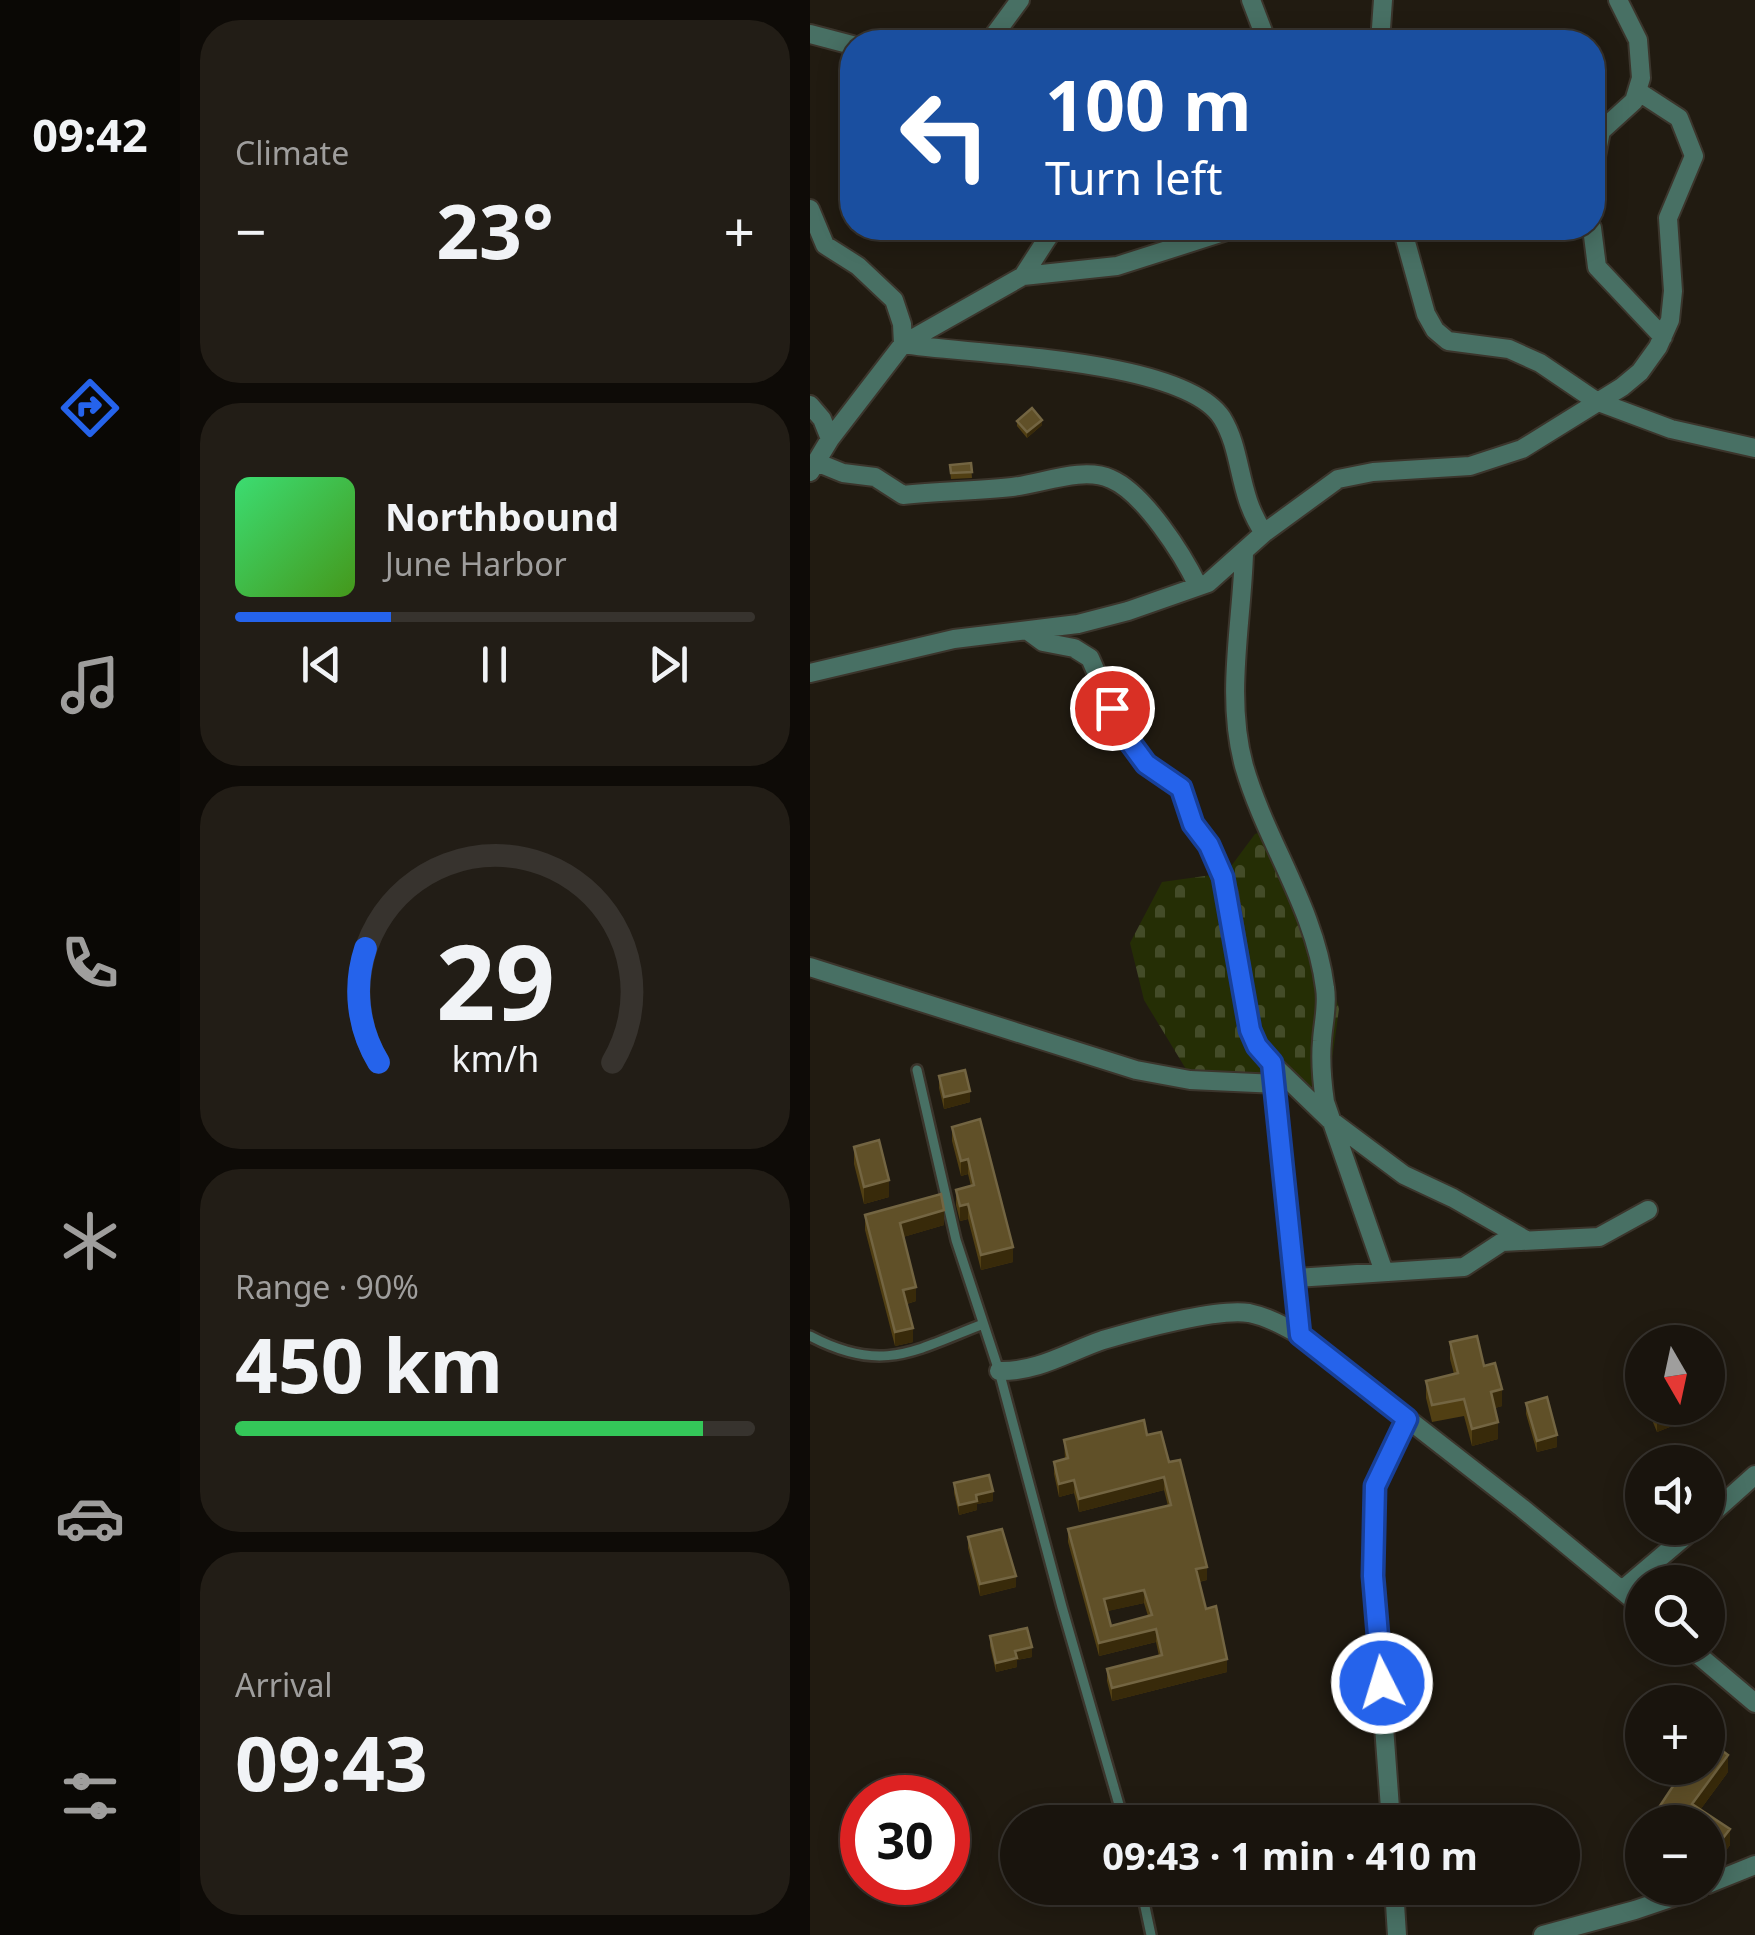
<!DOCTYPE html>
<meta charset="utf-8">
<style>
:root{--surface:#19140d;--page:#221d16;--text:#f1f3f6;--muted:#9f9e9d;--line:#37332e;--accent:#2563eb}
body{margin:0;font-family:"Noto Sans",sans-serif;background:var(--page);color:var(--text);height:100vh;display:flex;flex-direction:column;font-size:38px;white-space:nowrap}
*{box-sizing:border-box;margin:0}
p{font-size:32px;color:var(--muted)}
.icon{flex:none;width:55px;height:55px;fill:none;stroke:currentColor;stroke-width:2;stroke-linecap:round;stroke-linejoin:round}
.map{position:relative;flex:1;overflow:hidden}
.side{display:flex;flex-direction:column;gap:20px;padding:20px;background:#0e0b07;width:630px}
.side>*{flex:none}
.guide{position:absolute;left:30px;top:30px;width:765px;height:210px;border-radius:40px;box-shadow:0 5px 25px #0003,0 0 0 2px var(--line);background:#1a4fa0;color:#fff;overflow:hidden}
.needle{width:65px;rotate:171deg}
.fabs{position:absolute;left:815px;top:1325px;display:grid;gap:20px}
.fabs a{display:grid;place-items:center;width:100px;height:100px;border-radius:50%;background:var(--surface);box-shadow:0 5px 25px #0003,0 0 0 2px var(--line);font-size:50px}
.speed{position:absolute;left:30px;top:1775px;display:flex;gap:20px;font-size:50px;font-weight:700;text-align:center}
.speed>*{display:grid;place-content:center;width:130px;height:130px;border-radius:50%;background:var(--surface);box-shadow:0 5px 25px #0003,0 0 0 2px var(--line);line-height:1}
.speed .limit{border:15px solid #d22;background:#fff;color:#111}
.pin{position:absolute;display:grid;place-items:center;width:85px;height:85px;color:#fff;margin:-42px;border:5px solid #fff;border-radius:50%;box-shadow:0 2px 10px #0007}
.me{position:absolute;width:110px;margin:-55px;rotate:355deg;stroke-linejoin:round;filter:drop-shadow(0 0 8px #0008)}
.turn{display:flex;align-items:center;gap:35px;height:210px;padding:0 40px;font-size:45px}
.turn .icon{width:130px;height:130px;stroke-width:2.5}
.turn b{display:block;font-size:70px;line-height:85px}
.big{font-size:75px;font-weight:700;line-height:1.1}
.side .tile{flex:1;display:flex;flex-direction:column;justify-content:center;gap:15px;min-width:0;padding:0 35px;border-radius:40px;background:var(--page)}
.side .dial{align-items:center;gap:0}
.dial svg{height:260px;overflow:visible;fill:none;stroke:var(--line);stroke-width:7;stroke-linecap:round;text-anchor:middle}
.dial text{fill:var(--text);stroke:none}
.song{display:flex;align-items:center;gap:30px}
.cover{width:120px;height:120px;border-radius:15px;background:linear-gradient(135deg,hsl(140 70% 55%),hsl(100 70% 35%))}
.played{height:10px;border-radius:5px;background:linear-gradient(90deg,var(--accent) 30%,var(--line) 30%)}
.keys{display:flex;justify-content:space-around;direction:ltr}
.heat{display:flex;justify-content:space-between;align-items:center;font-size:55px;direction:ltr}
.charge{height:15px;border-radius:8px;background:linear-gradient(90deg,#34c759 90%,var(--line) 0)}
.trip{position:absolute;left:190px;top:1805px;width:580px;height:100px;border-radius:50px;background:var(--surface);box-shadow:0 5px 25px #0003,0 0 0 2px var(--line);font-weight:700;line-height:100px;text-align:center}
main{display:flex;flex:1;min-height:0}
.tabs{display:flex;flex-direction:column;width:180px;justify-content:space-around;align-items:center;background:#0a0805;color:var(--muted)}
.tabs .icon{width:70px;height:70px}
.tabs .active{color:var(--accent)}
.tabs b{font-size:45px;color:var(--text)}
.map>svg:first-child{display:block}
.cemetery{fill:url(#cemetery-stones)}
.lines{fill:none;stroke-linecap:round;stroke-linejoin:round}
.service-casing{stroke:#3b352c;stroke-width:14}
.minor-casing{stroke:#3b352c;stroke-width:22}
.service{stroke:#487064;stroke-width:9}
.minor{stroke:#487064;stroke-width:18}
.wall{fill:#513f13;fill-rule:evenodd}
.shaded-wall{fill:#382a0a}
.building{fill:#605028;stroke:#736542;stroke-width:2.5;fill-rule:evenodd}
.route-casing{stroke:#184099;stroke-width:25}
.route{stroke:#2563eb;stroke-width:18}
</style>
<main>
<nav class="tabs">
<b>09:42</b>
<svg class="icon active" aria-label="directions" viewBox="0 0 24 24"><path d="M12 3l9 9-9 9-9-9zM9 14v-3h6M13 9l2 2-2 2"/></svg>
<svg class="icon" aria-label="music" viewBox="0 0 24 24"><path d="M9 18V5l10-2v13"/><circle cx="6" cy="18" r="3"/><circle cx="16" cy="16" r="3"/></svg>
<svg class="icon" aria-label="phone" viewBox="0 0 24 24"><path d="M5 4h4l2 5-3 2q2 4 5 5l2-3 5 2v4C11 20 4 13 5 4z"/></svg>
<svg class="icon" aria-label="climate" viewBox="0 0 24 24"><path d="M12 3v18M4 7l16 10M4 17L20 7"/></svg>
<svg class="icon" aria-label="car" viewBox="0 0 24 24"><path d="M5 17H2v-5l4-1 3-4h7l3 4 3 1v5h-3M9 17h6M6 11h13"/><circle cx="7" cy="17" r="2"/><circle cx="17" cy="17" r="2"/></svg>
<svg class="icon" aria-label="filters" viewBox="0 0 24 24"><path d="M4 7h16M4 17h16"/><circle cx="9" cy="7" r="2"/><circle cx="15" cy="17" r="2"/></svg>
</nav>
<section class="side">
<div class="tile"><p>Climate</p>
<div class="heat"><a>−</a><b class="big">23°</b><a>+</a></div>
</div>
<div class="tile">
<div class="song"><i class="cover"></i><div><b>Northbound</b><p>June Harbor</p></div></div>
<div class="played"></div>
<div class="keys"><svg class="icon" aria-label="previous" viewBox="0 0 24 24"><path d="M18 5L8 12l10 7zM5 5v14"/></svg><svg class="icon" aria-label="pause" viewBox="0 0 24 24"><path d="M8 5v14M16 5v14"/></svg><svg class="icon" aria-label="next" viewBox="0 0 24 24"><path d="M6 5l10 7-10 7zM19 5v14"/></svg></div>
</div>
<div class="tile dial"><svg viewBox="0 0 100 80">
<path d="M14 69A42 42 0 1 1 86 69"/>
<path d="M14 69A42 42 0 0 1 10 34" stroke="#2563eb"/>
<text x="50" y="56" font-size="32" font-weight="700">29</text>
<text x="50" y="72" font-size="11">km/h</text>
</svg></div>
<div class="tile"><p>Range · 90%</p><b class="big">450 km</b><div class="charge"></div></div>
<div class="tile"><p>Arrival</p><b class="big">09:43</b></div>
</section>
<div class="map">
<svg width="945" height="1935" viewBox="0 0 945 1935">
<defs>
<pattern id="cemetery-stones" width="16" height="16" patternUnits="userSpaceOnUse" patternTransform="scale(2.5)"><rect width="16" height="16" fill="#252e05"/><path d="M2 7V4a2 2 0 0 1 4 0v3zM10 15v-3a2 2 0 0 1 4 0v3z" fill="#444c28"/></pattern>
</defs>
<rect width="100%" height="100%" fill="#211b11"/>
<path class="cemetery" d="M 451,832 L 471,848 L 503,909 L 529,1009 L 520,1074 L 506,1085 L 469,1097 L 442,1084 L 382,1079 L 334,1000 L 320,943 L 352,882 L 416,873 L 445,834 Z"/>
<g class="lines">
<defs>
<path id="service" d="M 107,1070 L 146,1240 L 189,1371 L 252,1607 L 314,1822
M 0,1336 C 72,1374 104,1351 173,1324
M 331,1888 L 341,1935"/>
<path id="minor" d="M 441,0 L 457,42
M 0,34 L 42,45
M 179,42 L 210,0
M 570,42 L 573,0
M 782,176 L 791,131 L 824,101 L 831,78 L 828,40 L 808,0
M 0,209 L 15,245 L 48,266 L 84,300 L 92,324 L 93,344 C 163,355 373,358 412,418 C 433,452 427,494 454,533
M 592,228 L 616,314 L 625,330 L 638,341 L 699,349 L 730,363 L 786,401 L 861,429 L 945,448
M 782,228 L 787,267 L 853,337
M 213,276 L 244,228
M 0,405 L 12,419 L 20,439
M 6,462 L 33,473 L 65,477 L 93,495 C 129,491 165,491 202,487 C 231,484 273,466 301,479 C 334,493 373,555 388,586
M 0,472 L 20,439 L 93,344 L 213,276 L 307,266 L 426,228
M 434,553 C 432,623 415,697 434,766 C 456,842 505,908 515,988 C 518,1006 513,1023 512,1041 C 510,1062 512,1081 515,1102 L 574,1272
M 218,631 L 233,642 L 264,648 L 280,658 L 311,729 L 325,750 L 336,764 L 371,788 L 383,824 L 399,845 L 418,893 L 440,1030 L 447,1045 L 461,1063 L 519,1119 L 594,1175 L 643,1198 L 716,1240
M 0,673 L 144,639 L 268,624 L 318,611 L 398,583 L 454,533 L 528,479 L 563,472 L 660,466 L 712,449 L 812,387 L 830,372 L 848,347 L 860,320 L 863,291 L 858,218 L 884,156 L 869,118 L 829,92
M 0,967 L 326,1070 L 380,1080 L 465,1084
M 463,1073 L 490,1335
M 486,1278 L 654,1267 L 692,1242 L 789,1237 L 838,1210
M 189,1371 C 228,1372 258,1352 293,1340 C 327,1330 407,1308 439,1313 C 458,1317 474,1326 490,1335 L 712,1508 L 832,1607
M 898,1517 L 945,1475
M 812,1590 L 885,1528
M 880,1648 L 945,1703
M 581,1822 L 563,1576 L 565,1487 L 597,1419
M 898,1884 L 945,1865
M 584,1888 L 587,1935
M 733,1935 L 825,1910 L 890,1888"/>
</defs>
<use href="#service" class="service-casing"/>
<use href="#minor" class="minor-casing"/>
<use href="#service" class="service"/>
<use href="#minor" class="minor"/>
</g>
<path class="wall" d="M 285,228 L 313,228 L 314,238 L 287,242 Z
M 207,421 L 232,425 L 217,438 L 207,426 Z
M 161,463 L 162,478 L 141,479 L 140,470 Z
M 129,1076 L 160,1102 L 134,1109 L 129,1088 Z
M 142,1127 L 203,1262 L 171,1270 L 158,1219 L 150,1221 L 146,1205 L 146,1190 L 161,1186 L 158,1174 L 151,1176 L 142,1141 Z
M 44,1147 L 79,1197 L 54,1204 L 44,1164 Z
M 55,1215 L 134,1225 L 93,1237 L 106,1301 L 97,1304 L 103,1342 L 85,1346 L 55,1230 Z
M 640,1342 L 674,1366 L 692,1406 L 685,1408 L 688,1439 L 662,1446 L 654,1416 L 622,1422 L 616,1398 L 616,1381 L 644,1374 L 640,1359 Z
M 716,1403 L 747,1447 L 727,1452 L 716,1414 Z
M 837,1408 L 898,1408 L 903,1410 L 847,1432 Z
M 337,1435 L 359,1462 L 397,1580 L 389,1582 L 396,1609 L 417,1672 L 302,1701 L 297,1681 L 297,1669 L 349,1656 L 346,1642 L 289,1656 L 258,1542 L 258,1529 L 358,1506 L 354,1490 L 269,1512 L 264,1493 L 249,1497 L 244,1474 L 244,1462 L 255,1459 L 254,1440 ZM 334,1603 L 338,1616 L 301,1626 L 297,1611 Z
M 144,1483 L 183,1501 L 167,1504 L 167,1510 L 149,1515 L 144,1493 Z
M 158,1537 L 206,1587 L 170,1596 L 158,1548 Z
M 180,1636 L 222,1657 L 207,1660 L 207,1667 L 186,1672 L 180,1646 Z
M 918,1772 L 890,1810 L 920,1845 L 902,1869 L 898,1866 L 898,1822 L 844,1822 L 844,1815 Z"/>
<path class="shaded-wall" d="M 232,420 L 232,425 L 217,438 L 217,432 Z
M 160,1091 L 160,1102 L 134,1109 L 134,1097 Z
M 158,1159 L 158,1174 L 151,1176 L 151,1161 Z
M 79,1180 L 79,1197 L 54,1204 L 54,1187 Z
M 158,1204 L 158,1219 L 150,1221 L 150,1206 Z
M 134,1210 L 134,1225 L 90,1238 L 90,1223 Z
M 203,1247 L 203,1262 L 171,1270 L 171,1255 Z
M 106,1287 L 106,1301 L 93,1305 L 93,1290 Z
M 103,1328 L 103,1342 L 85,1346 L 85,1332 Z
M 692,1389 L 692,1406 L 681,1409 L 681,1392 Z
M 903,1393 L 903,1410 L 847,1432 L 847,1415 L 866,1408 L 898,1408 L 898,1395 Z
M 688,1422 L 688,1439 L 662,1446 L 662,1429 Z
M 747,1435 L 747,1447 L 727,1452 L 727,1441 Z
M 354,1477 L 354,1490 L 269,1512 L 269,1499 Z
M 264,1480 L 264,1493 L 249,1497 L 249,1484 Z
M 183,1491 L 183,1501 L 167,1504 L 167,1510 L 149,1515 L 149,1505 L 166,1495 Z
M 397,1567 L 397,1580 L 386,1582 L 386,1569 Z
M 206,1576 L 206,1587 L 170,1596 L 170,1584 Z
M 334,1590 L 334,1603 L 294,1612 L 294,1599 Z
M 346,1629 L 346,1642 L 289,1656 L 289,1643 Z
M 222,1647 L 222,1657 L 207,1660 L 207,1667 L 186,1672 L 186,1663 L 205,1651 Z
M 417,1659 L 417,1672 L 302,1701 L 302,1688 Z
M 918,1755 L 918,1772 L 882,1821 L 882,1804 Z
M 920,1829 L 920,1845 L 902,1869 L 902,1852 Z"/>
<path class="building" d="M 286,228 L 313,228 L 314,232 L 287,236 Z
M 222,408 L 232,420 L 217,432 L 207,421 Z
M 161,463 L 162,472 L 141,473 L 140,465 Z
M 155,1070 L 160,1091 L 134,1097 L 129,1076 Z
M 170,1119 L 203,1247 L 171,1255 L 158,1204 L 150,1206 L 146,1190 L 164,1185 L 158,1159 L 151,1161 L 142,1127 Z
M 69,1140 L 79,1180 L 54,1187 L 44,1147 Z
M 131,1194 L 134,1210 L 90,1223 L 106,1287 L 93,1290 L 103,1328 L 85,1332 L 55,1215 Z
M 667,1336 L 674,1366 L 685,1363 L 692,1389 L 681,1392 L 688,1422 L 662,1429 L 654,1399 L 622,1405 L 616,1381 L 648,1373 L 640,1342 Z
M 898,1380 L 903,1393 L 898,1395 Z
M 737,1397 L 747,1435 L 727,1441 L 716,1403 Z
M 844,1408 L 866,1408 L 847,1415 Z
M 334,1420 L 337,1435 L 351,1432 L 359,1462 L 370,1460 L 397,1567 L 386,1569 L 396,1609 L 406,1606 L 417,1659 L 302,1688 L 297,1669 L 352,1655 L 346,1629 L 289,1643 L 258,1529 L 361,1505 L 354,1477 L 269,1499 L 264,1480 L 249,1484 L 244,1462 L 258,1458 L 254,1440 ZM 334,1590 L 342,1615 L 301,1626 L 294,1599 Z
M 179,1475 L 183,1491 L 166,1495 L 167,1501 L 149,1505 L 144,1483 Z
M 192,1529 L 206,1576 L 170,1584 L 158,1537 Z
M 217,1628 L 222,1647 L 205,1651 L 207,1658 L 186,1663 L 180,1636 Z
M 898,1740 L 918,1755 L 882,1804 L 920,1829 L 902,1852 L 898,1849 L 898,1822 L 855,1822 L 844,1815 L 875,1768 L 898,1768 Z"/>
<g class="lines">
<defs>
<path id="route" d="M 302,708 L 311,730 L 336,764 L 371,788 L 383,824 L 399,845 L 413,877 L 440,1030 L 447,1046 L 462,1063 L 490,1335 L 597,1419 L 565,1486 L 563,1576 L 572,1683"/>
</defs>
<use href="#route" class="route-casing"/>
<use href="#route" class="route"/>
</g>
</svg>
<div class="fabs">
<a><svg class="needle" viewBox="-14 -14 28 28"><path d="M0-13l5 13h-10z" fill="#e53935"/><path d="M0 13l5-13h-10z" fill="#9f9e9d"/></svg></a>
<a><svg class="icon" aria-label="sound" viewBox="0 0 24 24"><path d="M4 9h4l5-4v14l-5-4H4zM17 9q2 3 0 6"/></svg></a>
<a><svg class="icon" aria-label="search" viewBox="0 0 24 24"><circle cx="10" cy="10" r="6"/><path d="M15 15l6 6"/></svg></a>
<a>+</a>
<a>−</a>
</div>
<div class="speed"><div class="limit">30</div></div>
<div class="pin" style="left:302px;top:708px;background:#d93025"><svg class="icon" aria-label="arrive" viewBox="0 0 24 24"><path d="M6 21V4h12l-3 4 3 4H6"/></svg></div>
<svg class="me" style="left:572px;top:1683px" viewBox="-20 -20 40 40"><circle r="17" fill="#2563eb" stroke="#fff" stroke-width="3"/><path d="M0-11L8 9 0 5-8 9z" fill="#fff"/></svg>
<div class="trip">09:43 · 1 min · 410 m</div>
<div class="guide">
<div class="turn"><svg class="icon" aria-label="left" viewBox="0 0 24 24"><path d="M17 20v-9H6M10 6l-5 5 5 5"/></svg><div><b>100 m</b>Turn left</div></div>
</div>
</div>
</main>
